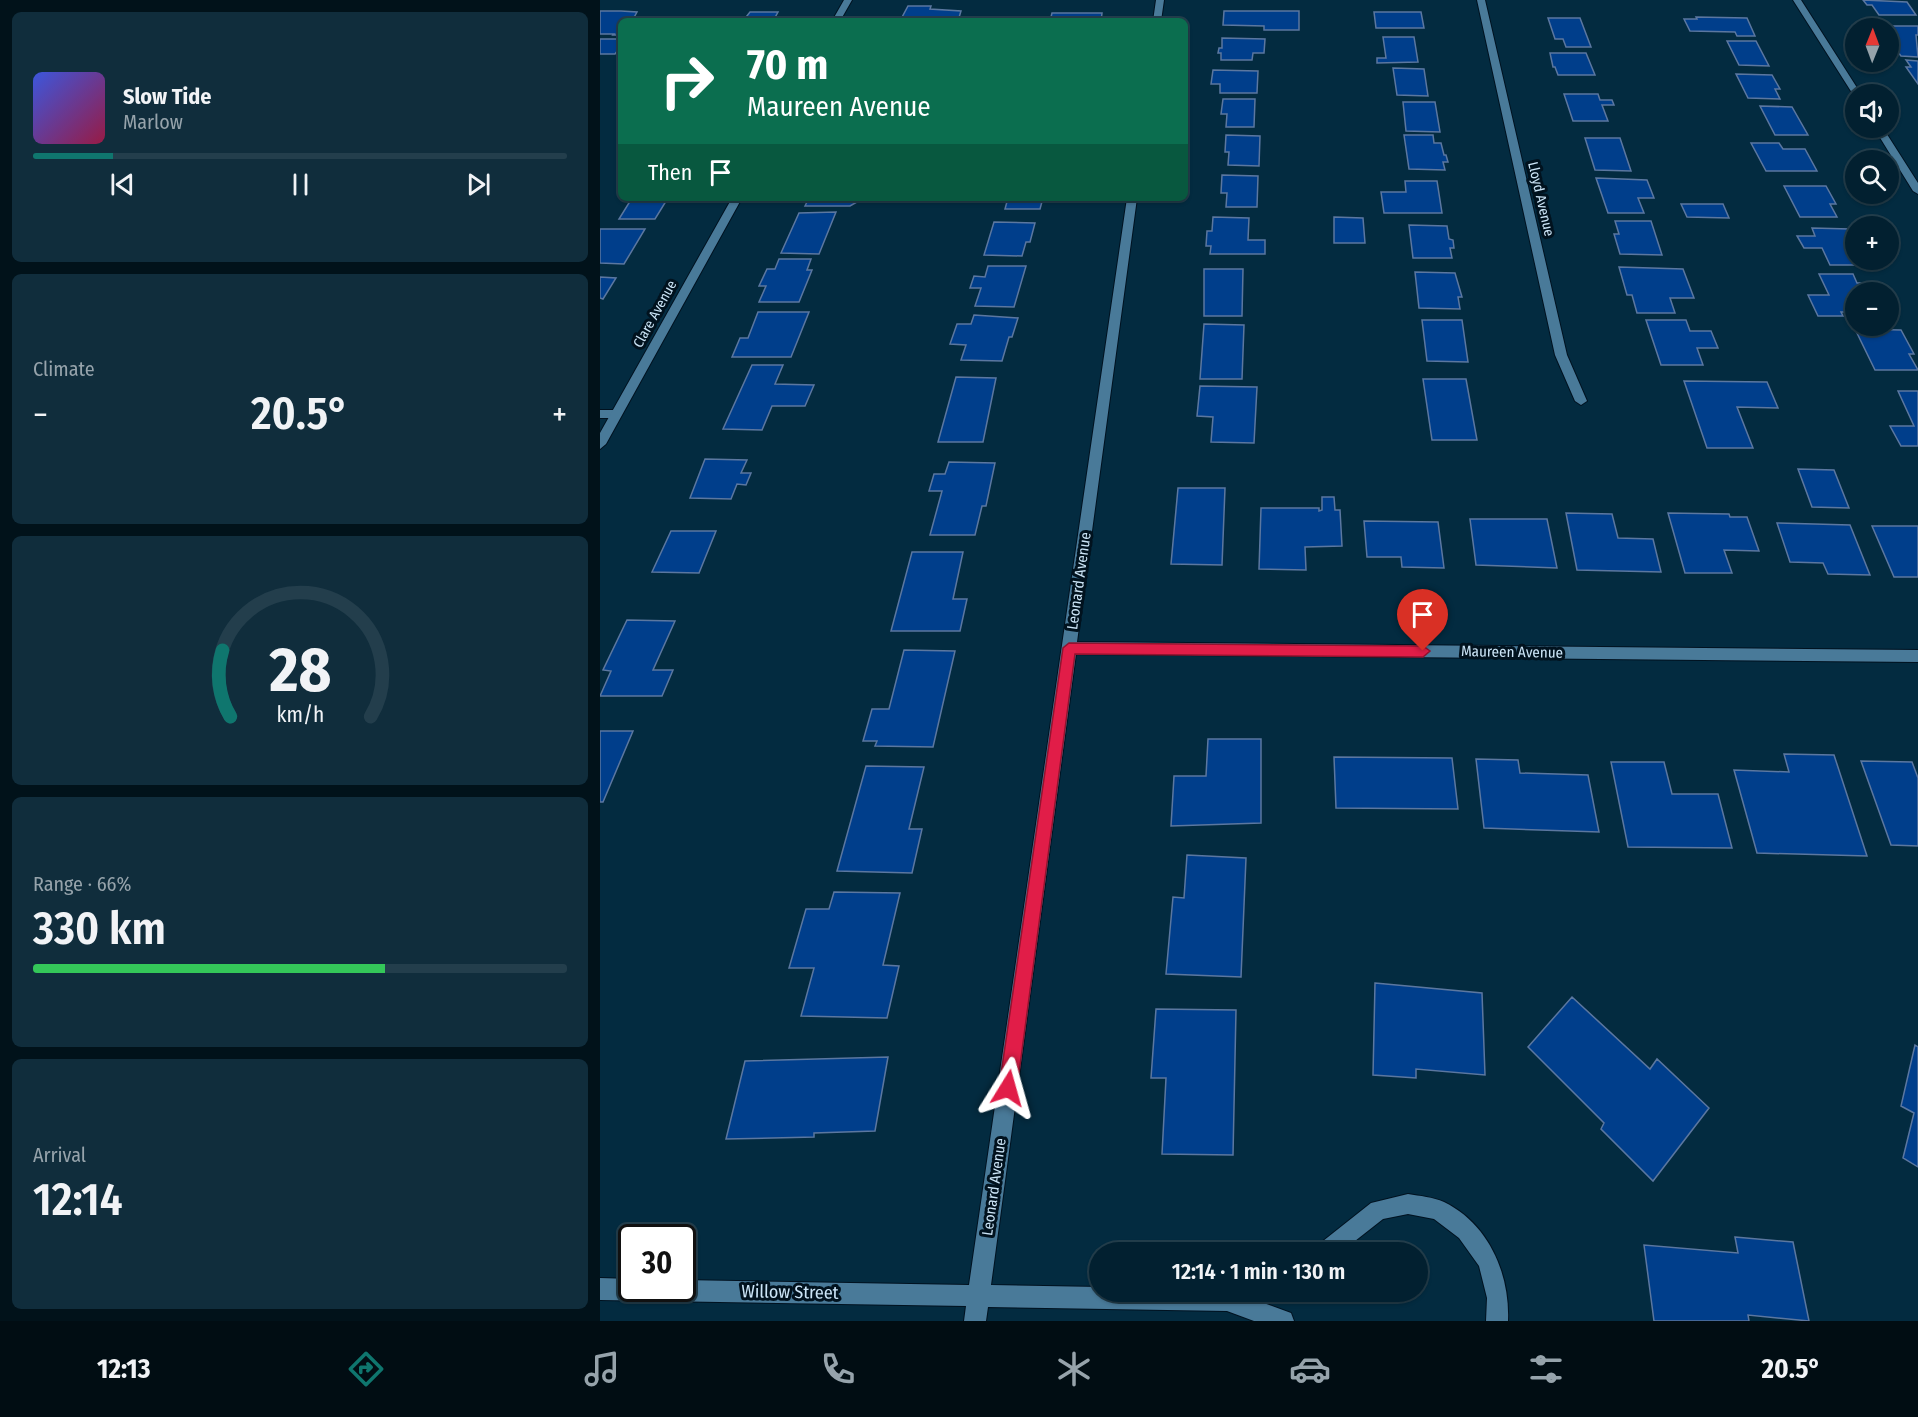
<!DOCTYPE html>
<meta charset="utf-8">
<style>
:root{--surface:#022030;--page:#102d3c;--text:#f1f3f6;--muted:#96a3ab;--line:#233e4c;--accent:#0f766e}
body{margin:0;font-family:"Fira Sans Condensed",sans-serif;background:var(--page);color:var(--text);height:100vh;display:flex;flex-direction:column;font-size:22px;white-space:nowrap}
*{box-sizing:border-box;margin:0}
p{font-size:20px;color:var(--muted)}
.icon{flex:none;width:33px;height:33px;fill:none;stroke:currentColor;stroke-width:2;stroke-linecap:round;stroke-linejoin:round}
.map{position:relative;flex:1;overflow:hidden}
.drawer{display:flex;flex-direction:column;gap:12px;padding:12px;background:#01121a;width:600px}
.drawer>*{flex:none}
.hud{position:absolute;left:18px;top:18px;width:570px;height:183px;border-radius:9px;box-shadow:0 2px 4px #0004,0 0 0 2px var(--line);background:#0b6e4f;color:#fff;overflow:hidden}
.needle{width:39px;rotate:1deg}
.buttons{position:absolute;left:1245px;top:18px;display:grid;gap:12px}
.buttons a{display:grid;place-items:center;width:54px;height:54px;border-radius:50%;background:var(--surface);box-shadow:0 2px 4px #0004,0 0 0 2px var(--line);font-size:30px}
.speed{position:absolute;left:18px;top:1224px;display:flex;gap:12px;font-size:30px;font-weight:700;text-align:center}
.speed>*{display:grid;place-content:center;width:78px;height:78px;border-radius:50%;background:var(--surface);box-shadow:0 2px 4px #0004,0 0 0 2px var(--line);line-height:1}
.speed .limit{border:3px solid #111;border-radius:9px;background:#fff;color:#111}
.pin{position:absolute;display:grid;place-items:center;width:51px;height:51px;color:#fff;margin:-62px -26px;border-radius:50% 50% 50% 0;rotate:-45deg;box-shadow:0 0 6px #0007}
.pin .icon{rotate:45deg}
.me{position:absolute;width:66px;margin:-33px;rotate:8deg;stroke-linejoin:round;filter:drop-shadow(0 0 4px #0008)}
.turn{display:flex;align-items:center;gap:21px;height:126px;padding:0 30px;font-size:27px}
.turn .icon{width:78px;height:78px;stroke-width:2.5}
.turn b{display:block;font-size:42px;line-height:51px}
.then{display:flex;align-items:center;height:57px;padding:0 30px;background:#0003;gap:12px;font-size:22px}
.big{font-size:45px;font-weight:600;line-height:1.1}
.drawer .card{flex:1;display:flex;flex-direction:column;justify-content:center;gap:9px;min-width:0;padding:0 21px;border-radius:9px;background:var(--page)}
.drawer .dial{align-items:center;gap:0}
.dial svg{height:156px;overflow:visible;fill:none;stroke:var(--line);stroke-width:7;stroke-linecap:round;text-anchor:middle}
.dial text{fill:var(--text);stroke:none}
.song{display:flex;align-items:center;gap:18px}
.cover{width:72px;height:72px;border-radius:9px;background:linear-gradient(135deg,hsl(230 70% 55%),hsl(340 70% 35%))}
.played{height:6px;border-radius:3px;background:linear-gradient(90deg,var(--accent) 15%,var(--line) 15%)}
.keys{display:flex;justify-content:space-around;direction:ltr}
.heat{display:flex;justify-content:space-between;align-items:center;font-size:33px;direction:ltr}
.charge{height:9px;border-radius:4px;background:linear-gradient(90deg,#34c759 66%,var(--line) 0)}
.trip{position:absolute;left:489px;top:1242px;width:339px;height:60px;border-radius:30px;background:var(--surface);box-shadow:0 2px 4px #0004,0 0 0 2px var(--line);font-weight:600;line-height:60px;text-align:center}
.tabs{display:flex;height:96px;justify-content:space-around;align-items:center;background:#010d13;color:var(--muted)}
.tabs .icon{width:42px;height:42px}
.tabs .on{color:var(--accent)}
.tabs b{font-size:27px;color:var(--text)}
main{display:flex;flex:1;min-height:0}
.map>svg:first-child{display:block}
.building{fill:#003e8b;stroke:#5b77a0;stroke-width:1.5}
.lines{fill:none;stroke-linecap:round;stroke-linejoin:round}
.minor-casing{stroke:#001220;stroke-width:2}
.tertiary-casing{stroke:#001220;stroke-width:2}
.minor{fill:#497a99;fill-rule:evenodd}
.tertiary{fill:#497a99;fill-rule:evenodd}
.route{fill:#e11d48;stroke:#92132f;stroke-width:1.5}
.labels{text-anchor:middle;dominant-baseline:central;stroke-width:6;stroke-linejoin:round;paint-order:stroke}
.far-street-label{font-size:14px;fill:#cce5f7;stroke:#01121e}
.street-label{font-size:15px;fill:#cce5f7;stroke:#01121e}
.near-street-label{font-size:18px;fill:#cce5f7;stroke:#01121e}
</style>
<main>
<section class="drawer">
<div class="card">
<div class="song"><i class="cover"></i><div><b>Slow Tide</b><p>Marlow</p></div></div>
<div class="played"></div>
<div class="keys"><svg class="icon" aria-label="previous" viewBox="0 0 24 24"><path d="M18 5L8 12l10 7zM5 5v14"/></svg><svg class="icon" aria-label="pause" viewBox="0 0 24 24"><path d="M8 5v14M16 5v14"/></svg><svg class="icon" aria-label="next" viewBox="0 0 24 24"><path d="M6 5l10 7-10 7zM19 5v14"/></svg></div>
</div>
<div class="card"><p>Climate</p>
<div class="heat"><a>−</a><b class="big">20.5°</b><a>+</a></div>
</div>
<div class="card dial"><svg viewBox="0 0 100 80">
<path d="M14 69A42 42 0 1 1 86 69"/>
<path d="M14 69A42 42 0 0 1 10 35" stroke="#0f766e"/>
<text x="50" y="56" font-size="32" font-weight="700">28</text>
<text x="50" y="72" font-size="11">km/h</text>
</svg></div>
<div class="card"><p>Range · 66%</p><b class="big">330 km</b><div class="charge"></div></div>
<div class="card"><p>Arrival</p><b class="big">12:14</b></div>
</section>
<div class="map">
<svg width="1318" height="1321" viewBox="0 0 1318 1321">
<rect width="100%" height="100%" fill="#032b40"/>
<path class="building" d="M 1263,0 L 1307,2 L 1316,15 L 1279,15 L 1272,5 L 1267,5 Z
M 308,6 L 331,6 L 330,9 L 361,11 L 358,21 L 300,21 Z
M 0,11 L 21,11 L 37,12 L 32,21 L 21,21 L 21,35 L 13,35 L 14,34 L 0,34 Z
M 624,11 L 699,11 L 699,30 L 664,30 L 664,26 L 623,25 Z
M 150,12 L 178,12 L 173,21 L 143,21 Z
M 774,12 L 821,12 L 824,28 L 776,28 Z
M 452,13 L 502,13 L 501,21 L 450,21 Z
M 1096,17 L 1147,18 L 1155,36 L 1137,36 L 1135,32 L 1090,31 L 1084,19 L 1097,19 Z
M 948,18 L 980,18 L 991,47 L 966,47 L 963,39 L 955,39 Z
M 1279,26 L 1318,26 L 1318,35 L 1316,35 L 1318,57 L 1301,56 L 1288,39 L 1288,28 L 1281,28 Z
M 783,37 L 814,37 L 818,62 L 777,63 L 777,58 L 786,58 Z
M 622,38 L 665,39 L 664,53 L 653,53 L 652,60 L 621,60 L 621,53 L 618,53 L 619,48 L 622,48 Z
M 0,39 L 21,39 L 21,46 L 15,54 L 0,54 Z
M 1127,41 L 1156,41 L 1169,66 L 1139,65 Z
M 950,53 L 986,53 L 995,75 L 958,75 L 955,67 L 953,67 Z
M 1306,60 L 1318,61 L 1318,84 L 1306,67 L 1311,67 Z
M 793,68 L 824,69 L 828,96 L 797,95 Z
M 613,70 L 658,71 L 657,93 L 620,93 L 620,84 L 611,84 Z
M 1136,74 L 1172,75 L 1180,89 L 1175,89 L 1180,99 L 1148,98 Z
M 964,94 L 998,94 L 1000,100 L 1012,100 L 1014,105 L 1002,105 L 1008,121 L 973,121 Z
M 623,99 L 655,99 L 654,127 L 626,127 L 627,114 L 621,114 Z
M 803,102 L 835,102 L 840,132 L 806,131 Z
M 1160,106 L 1192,107 L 1208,135 L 1175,135 Z
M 626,135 L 660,136 L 659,166 L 628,165 L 629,152 L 625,152 Z
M 804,135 L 833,135 L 834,143 L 841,143 L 844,155 L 846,155 L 848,162 L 843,162 L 845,170 L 809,169 Z
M 985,138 L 1020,138 L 1031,171 L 995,170 Z
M 1151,143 L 1179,143 L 1183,149 L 1205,149 L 1217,171 L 1166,171 Z
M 622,175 L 658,176 L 657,207 L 626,207 L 627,193 L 621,193 Z
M 996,178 L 1047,180 L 1054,198 L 1038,198 L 1044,213 L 1008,213 Z
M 805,181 L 837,181 L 842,213 L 784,213 L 781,192 L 806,192 Z
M 1184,186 L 1226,186 L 1236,204 L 1230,204 L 1237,217 L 1200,217 Z
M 32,198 L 68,198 L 55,219 L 19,219 Z
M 209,198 L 264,198 L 250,206 L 205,206 Z
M 408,198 L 443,198 L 440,209 L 405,209 Z
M 1081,204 L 1123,204 L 1129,218 L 1087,217 Z
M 236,212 L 219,254 L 181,253 L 199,213 Z
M 613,217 L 649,218 L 648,240 L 665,240 L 665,254 L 610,254 L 611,246 L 606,246 L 607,231 L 612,231 Z
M 734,217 L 763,218 L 765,243 L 734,243 Z
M 1015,221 L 1051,221 L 1062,255 L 1020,254 L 1014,234 L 1019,234 Z
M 394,222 L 435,223 L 430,242 L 426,242 L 422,256 L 384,255 Z
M 809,225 L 847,226 L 849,239 L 853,240 L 854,248 L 850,248 L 852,258 L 813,258 Z
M 1212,228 L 1250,229 L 1256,238 L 1256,260 L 1267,260 L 1270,265 L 1230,265 L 1222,248 L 1204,248 L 1197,236 L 1215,236 Z
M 0,229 L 45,229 L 24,264 L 0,263 Z
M 179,259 L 211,259 L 207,270 L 212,270 L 199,302 L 159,302 L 166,286 L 159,286 L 167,269 L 175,269 Z
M 388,266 L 426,266 L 414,307 L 375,306 L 381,288 L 370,288 L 374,276 L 385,277 Z
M 1019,267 L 1083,269 L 1094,298 L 1070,298 L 1075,313 L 1037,313 L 1032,295 L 1027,295 Z
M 604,269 L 643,269 L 642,316 L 604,316 Z
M 815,272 L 855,273 L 862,297 L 858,297 L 860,309 L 819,308 Z
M 1219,274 L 1253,274 L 1257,283 L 1282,283 L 1286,292 L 1256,292 L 1256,312 L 1241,312 L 1243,316 L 1218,316 L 1208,295 L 1229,295 Z
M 0,277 L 16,278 L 3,299 L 0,298 Z
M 158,312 L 209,312 L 191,357 L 132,357 L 140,338 L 148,338 Z
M 374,315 L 418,318 L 412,337 L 409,337 L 402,361 L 361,360 L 366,345 L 350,344 L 357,324 L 371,324 Z
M 822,320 L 862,320 L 868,362 L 827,361 Z
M 1046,320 L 1086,320 L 1090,331 L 1111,331 L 1118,348 L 1097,348 L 1103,365 L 1061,365 Z
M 604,324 L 644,325 L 642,379 L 600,379 Z
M 1255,329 L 1301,330 L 1314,354 L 1309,354 L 1318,370 L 1275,370 Z
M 152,365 L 183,365 L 175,384 L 214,385 L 205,406 L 172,406 L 162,430 L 123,429 Z
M 356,377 L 396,378 L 383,442 L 338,442 Z
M 823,379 L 866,379 L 877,440 L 832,440 Z
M 1084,381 L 1167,382 L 1178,408 L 1137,407 L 1153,448 L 1107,448 Z
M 600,386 L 657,387 L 654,443 L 611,442 L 613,417 L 597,416 Z
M 1298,391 L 1318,391 L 1318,446 L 1301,446 L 1290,426 L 1314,426 Z
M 105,459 L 147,460 L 141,473 L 151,473 L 146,485 L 137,484 L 131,499 L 90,498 Z
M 349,462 L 395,463 L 386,506 L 382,506 L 375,535 L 330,535 L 342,491 L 329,491 L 334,474 L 345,474 Z
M 1198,469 L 1234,470 L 1249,508 L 1212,507 Z
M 578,488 L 625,488 L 622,565 L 571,564 Z
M 722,497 L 734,497 L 735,510 L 740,510 L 742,546 L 705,547 L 706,570 L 659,569 L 661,508 L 719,508 L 719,511 L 722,510 Z
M 966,513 L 1012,514 L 1018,538 L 1053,539 L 1061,572 L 977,570 Z
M 1068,513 L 1129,514 L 1130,517 L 1147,517 L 1159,551 L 1124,550 L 1132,573 L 1085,573 Z
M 870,519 L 947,519 L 957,568 L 876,565 Z
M 764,521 L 838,522 L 844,568 L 802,567 L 801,557 L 767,557 Z
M 1177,523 L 1250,525 L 1270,575 L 1228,574 L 1223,563 L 1190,562 Z
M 1272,526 L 1318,526 L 1318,577 L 1294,577 Z
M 71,531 L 116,531 L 99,573 L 52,572 Z
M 312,552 L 363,552 L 353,599 L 367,599 L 360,631 L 291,631 Z
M 27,620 L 75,621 L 53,670 L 73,670 L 62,696 L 0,696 L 11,671 L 3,670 Z
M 304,650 L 355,651 L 333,747 L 275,746 L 277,741 L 263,741 L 272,709 L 289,709 Z
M 0,731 L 33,731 L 3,802 L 0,802 Z
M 608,739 L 661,739 L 661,823 L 571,826 L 574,776 L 606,776 Z
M 1184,754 L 1234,755 L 1267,856 L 1157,853 L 1134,770 L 1189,772 Z
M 734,757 L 852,758 L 858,809 L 736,808 Z
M 876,759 L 918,760 L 920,773 L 988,775 L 999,832 L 884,828 Z
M 1261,761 L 1312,762 L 1318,778 L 1318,846 L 1291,845 Z
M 1011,762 L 1064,762 L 1072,794 L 1118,794 L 1132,848 L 1028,847 Z
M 266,766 L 324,767 L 309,829 L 322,829 L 312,873 L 237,871 Z
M 587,855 L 646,858 L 641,977 L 566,974 L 573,897 L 584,898 Z
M 234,892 L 300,893 L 283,965 L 299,966 L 287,1018 L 201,1016 L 214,968 L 189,968 L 206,909 L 229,909 Z
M 775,983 L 882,993 L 885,1075 L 816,1069 L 816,1078 L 773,1075 Z
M 972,997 L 1050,1069 L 1057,1059 L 1109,1108 L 1053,1181 L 1001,1129 L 1004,1123 L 928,1047 Z
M 556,1009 L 636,1010 L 633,1155 L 562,1154 L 566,1078 L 551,1078 Z
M 1315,1045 L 1318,1047 L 1318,1167 L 1303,1158 L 1314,1113 L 1301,1106 Z
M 288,1057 L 275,1131 L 214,1133 L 214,1137 L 126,1139 L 145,1061 Z
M 1135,1237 L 1193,1242 L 1209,1321 L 1148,1315 L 1149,1321 L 1054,1321 L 1044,1245 L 1138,1253 Z"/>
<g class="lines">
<defs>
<path id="minor" d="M 556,0 L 564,0 L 561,21 L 553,21 Z
M 877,0 L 885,0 L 967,355 L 987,401 L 981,405 L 975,401 L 955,355 Z
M 1193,0 L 1201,0 L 1261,94 L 1254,96 Z
M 1274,128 L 1283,128 L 1318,183 L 1318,194 L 1313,191 Z
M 527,198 L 537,198 L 477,642 L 1318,650 L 1318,662 L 476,654 L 391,1285 L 500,1287 L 500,1292 L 664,1292 L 658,1301 L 691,1313 L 694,1321 L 654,1321 L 627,1311 L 388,1307 L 386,1321 L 364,1321 L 366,1306 L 0,1300 L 0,1278 L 32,1279 L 32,1288 L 82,1288 L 82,1280 L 369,1285 Z
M 0,410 L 16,410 L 22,414 L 16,418 L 0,418 Z
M 808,1194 C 820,1196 833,1197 844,1202 C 889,1224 910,1274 908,1321 L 886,1321 L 887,1298 L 879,1266 L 859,1238 L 834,1219 L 808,1214 L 783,1219 L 741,1252 L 715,1252 L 718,1245 L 771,1203 Z"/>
<path id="tertiary" d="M 244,0 L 252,0 L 240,21 L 232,21 Z
M 132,198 L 142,198 L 6,444 L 0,449 L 0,433 Z"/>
</defs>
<use href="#minor" class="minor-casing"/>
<use href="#tertiary" class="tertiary-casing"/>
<use href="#minor" class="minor"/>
<use href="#tertiary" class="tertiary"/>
</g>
<path class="route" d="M 469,643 L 823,646 L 830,651 L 823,657 L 475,654 L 417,1088 L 414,1094 L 408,1096 L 402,1094 L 399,1088 L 463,648 Z"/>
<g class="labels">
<g class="far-street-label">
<text transform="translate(941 199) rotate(77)">Lloyd Avenue</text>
<text transform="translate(55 314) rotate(-61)">Clare Avenue</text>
</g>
<g class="street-label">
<text transform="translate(479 581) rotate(-82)">Leonard Avenue</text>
<text transform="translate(912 652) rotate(1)">Maureen Avenue</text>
<text transform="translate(394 1187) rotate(-82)">Leonard Avenue</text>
</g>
<g class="near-street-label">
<text transform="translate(190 1292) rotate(1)">Willow Street</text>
</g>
</g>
</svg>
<div class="buttons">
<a><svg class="needle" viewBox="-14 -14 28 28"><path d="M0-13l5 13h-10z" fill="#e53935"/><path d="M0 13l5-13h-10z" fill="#96a3ab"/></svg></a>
<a><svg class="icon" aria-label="sound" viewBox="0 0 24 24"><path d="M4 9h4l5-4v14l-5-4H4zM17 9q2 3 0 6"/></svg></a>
<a><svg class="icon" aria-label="search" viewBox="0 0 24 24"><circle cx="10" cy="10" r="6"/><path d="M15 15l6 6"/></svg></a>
<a>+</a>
<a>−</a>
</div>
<div class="speed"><div class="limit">30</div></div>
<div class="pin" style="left:823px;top:651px;background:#d93025"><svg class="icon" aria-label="arrive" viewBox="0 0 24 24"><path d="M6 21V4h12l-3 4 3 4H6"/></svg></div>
<svg class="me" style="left:408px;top:1088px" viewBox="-20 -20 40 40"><path d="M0-17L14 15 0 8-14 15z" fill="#e11d48" stroke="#fff" stroke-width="4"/></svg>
<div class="trip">12:14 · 1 min · 130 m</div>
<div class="hud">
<div class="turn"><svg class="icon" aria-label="right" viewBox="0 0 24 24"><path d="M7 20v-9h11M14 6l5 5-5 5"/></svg><div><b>70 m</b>Maureen Avenue</div></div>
<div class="then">Then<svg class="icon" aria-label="arrive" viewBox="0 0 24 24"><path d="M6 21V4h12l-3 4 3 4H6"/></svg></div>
</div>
</div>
</main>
<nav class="tabs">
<b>12:13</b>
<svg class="icon on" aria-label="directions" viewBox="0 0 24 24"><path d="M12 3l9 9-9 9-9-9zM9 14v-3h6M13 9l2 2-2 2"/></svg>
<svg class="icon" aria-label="music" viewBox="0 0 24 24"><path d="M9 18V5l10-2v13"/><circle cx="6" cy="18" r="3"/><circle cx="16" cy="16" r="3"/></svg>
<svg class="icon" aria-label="phone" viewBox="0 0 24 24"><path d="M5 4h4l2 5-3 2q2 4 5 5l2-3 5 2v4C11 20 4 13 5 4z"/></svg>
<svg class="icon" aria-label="climate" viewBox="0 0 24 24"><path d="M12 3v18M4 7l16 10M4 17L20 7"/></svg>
<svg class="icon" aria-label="car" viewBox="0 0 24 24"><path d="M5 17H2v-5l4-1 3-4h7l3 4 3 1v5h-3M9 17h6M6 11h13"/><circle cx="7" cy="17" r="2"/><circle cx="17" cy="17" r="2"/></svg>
<svg class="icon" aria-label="filters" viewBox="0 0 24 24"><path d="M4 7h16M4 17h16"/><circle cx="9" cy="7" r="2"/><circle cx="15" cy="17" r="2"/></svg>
<b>20.5°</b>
</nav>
